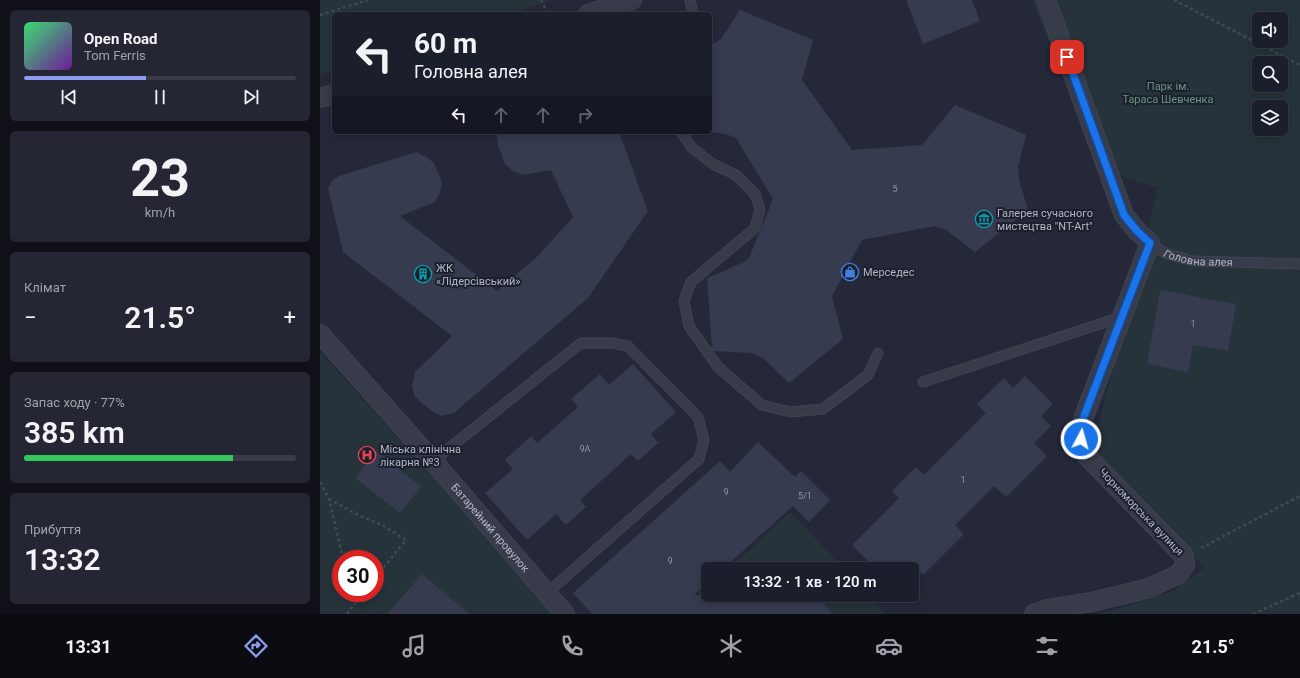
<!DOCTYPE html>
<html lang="uk">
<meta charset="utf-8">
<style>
:root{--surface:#1b1e2b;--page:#242733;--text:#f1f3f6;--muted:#a0a2a9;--line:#393c47;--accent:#8c9ef1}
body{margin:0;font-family:Roboto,sans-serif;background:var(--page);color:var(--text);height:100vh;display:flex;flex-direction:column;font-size:15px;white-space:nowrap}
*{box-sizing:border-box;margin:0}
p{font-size:13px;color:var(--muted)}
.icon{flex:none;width:22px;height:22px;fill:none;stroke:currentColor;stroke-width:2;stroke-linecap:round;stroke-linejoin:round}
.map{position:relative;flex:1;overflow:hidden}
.panel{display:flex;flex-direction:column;gap:10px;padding:10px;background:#0f1018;width:320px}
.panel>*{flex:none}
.guide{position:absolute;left:12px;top:12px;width:380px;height:122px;border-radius:6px;box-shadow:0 2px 10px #0003,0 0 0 1px var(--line);background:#1b1e2b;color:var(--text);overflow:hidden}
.fabs{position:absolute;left:932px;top:12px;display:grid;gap:8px}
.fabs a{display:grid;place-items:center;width:36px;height:36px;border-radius:6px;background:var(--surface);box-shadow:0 2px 10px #0003,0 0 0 1px var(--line);font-size:20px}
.speed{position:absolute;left:12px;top:550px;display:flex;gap:8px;font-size:20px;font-weight:700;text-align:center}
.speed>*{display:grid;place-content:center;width:52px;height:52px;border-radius:50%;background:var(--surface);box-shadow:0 2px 10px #0003,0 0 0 1px var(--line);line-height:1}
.speed .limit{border:6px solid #d22;background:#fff;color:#111}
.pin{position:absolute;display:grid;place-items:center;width:34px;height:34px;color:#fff;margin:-17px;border-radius:8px;box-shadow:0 2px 6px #0006}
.me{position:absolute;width:44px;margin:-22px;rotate:6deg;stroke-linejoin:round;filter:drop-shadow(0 0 3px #0008)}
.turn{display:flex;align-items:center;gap:14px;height:84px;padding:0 16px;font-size:18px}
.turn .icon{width:52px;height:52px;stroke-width:2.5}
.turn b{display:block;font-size:28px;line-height:34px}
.lanes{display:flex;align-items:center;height:38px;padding:0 16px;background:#0003;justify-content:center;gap:20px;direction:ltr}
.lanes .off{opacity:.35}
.big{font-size:30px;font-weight:600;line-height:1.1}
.panel .card{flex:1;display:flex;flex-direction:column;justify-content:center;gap:6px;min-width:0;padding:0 14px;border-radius:6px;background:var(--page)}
.panel .dial{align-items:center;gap:0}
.dial b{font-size:52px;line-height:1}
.song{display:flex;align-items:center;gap:12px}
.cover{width:48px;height:48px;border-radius:6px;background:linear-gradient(135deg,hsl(140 70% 55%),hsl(280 70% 35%))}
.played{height:4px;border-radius:2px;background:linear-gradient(90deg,var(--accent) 45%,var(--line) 45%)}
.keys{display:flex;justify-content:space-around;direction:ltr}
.heat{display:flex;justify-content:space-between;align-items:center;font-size:22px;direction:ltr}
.charge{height:6px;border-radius:3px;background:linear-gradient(90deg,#34c759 77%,var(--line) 0)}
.trip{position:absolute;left:381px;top:562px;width:218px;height:40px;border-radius:6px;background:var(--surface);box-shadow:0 2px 10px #0003,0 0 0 1px var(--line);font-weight:600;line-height:40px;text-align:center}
.dock{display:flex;height:64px;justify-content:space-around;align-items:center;background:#0b0c11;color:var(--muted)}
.dock .icon{width:28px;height:28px}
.dock .current{color:var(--accent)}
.dock b{font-size:18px;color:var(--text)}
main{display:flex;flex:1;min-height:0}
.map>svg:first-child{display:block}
.green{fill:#26333a;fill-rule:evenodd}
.building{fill:#363b50}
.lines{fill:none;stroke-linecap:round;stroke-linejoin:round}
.lane-casing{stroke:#404452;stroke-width:11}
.street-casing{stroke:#404452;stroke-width:20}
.path{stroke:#3e4d53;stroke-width:2.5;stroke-dasharray:3 3;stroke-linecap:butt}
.lane{stroke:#373b4a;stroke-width:9}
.street{stroke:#373b4a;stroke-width:18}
.route-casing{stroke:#114b97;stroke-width:10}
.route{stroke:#1a73e8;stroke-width:7}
.labels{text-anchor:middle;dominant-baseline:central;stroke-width:4;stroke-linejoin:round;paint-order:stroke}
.number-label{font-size:9px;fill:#9195a6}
.park-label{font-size:11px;fill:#6b957d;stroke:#1c202e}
.poi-label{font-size:11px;fill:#b2b6c5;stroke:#1c202e;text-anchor:start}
.street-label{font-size:11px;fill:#b2b6c5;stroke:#1c202e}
</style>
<main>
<section class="panel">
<div class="card">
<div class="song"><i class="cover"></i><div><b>Open Road</b><p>Tom Ferris</p></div></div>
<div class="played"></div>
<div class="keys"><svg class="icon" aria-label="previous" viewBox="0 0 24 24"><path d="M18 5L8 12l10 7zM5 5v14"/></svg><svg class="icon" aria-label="pause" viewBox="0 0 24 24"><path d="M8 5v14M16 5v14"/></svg><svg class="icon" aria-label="next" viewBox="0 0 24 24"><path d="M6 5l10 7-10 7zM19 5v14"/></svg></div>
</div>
<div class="card dial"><b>23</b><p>km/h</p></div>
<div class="card"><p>Клімат</p>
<div class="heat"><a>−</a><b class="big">21.5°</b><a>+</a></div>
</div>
<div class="card"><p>Запас ходу · 77%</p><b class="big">385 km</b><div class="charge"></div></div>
<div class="card"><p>Прибуття</p><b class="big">13:32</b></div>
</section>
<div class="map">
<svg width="980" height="614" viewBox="0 0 980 614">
<rect width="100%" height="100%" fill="#242839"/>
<path class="green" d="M 0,0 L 233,0 L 189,14 L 14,14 L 14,70 L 0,74 Z
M 712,0 L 980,0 L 980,614 L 780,614 L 853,591 L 885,567 L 773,447 L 838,188 L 780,169 ZM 939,19 L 961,19 L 961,41 L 939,41 ZM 939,63 L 961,63 L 961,85 L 939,85 ZM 939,107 L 961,107 L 961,129 L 939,129 Z
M 0,352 L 238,614 L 0,614 ZM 21,559 L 55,559 L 55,593 L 21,593 Z
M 470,512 L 525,569 L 409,569 Z
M 388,589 L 388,595 L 549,595 L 566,614 L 362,614 Z"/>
<path class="building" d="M 586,0 L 652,0 L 660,21 L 603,44 Z
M 420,10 L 493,40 L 482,80 L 532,150 L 602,145 L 635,105 L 706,135 L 698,167 L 699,180 L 708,210 L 655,252 L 626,230 L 615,226 L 542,240 L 512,296 L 523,339 L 469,383 L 443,358 L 432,353 L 394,351 L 392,349 L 387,278 L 422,263 L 429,258 L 453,199 L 416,138 L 406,134 L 390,132 L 390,45 L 395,43 L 401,39 Z
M 176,132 L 299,132 L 328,211 L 268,298 L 134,413 L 121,416 L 109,409 L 95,397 L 92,386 L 95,372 L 132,336 L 23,252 L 8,188 L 12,181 L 19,176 L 96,152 L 106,157 L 114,163 L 122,182 L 120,193 L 115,202 L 80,216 L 177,291 L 218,256 L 253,217 L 231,170 L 202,175 L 193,171 L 185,164 L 178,145 Z
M 840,290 L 916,304 L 908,351 L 873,345 L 868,372 L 827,364 Z
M 313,364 L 356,412 L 331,434 L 338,443 L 318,461 L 311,454 L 260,500 L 266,507 L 246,525 L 236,514 L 207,540 L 165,493 L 193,469 L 185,460 L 211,436 L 217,443 L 258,407 L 251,399 L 280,374 L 289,385 Z
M 705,376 L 733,404 L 721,416 L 731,426 L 714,443 L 727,456 L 686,497 L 674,486 L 635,525 L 644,534 L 603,575 L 597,569 L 556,569 L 532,545 L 579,498 L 572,491 L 596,467 L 604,475 L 666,413 L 657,404 L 684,378 L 693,388 Z
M 438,442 L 475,477 L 481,471 L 510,500 L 489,522 L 473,506 L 403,569 L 388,569 L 388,582 L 374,595 L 495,595 L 513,614 L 272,614 L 253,593 L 400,461 L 410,472 Z
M 57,451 L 101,487 L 80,513 L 35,478 Z
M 102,574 L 149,614 L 67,614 Z"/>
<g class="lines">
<defs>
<g id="lane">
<path d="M 370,0 L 373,14"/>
<path d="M 361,132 L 372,148 L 393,164 L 416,175 L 435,194 L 440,209 L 435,228 L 371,282 L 364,301 L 369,326 L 398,367 L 442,405 L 471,412 L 503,409 L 548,375 L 558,353"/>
<path id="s1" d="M 830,243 L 847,254 L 873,261 L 980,264"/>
<path d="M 603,382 L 801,317"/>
<path d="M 113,461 L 261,343 L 292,343 L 308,346 L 378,417 L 384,440 L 379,459 L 227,593"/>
</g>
<g id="street">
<path d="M 268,14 L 312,0"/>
<path d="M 0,98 L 14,94"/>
<path id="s2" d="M 0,334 L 113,461 L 245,614"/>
<path d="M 714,614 L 728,609 L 772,602 L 829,588 L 859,574 L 865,565 L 864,556 L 766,455 L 761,439 L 763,419 L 830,243 L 817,231 L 804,215 L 726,0"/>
</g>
</defs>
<use href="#lane" class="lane-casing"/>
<use href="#street" class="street-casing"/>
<path class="path" d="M 221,0 L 228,14
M 854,0 L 980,65
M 0,15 L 48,0
M 0,482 L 9,499 L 23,559
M 9,499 L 36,514 L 62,525 L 86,540 L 55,578
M 881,548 L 980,496
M 30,593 L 33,605
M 27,614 L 43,593
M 933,614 L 980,593"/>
<use href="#lane" class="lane"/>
<use href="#street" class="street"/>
</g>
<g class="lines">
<defs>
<path id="route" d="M 747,57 L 804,215 L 817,231 L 830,243 L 763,419 L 761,439"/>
</defs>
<use href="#route" class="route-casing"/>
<use href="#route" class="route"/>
</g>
<defs>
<symbol id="museum-ring" viewBox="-11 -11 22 22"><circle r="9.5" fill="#1c202e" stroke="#0f9aa8" stroke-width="1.5"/><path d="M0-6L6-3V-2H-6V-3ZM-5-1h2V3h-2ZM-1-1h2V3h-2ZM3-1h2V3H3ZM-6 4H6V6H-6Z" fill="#0f9aa8"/></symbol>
<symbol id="shop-ring" viewBox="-11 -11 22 22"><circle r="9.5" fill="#1c202e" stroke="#3f7fe0" stroke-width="1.5"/><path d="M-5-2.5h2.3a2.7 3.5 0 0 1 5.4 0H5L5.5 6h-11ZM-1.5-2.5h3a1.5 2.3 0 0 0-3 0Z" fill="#3f7fe0"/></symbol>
<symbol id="building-ring" viewBox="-11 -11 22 22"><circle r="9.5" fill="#1c202e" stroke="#0f9aa8" stroke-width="1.5"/><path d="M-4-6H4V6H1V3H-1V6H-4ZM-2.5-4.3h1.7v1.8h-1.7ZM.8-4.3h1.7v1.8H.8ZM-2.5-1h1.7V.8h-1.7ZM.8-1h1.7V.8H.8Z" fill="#0f9aa8"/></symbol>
<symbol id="hospital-ring" viewBox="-11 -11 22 22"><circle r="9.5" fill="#1c202e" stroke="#e0444e" stroke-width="1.5"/><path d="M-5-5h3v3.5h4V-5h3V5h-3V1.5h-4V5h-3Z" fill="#e0444e"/></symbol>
</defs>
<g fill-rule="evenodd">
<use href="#museum-ring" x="654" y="209" width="20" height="20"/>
<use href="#shop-ring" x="520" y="262" width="20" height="20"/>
<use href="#building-ring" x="93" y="264" width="20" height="20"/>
<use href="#hospital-ring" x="37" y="445" width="20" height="20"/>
</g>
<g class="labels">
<g class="number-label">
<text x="575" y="189">5</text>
<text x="873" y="324">1</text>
<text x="265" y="449">9А</text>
<text x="643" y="480">1</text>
<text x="406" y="492">9</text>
<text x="485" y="496">5/1</text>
<text x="350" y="561">9</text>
</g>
<g class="park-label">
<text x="848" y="86">Парк ім.<tspan x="848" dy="13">Тараса Шевченка</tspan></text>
</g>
<g class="poi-label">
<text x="677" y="213">Галерея сучасного<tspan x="677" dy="13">мистецтва "NT-Art"</tspan></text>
<text x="116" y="268">ЖК<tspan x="116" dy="13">«Лідерсівський»</tspan></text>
<text x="543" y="272">Мерседес</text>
<text x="60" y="449">Міська клінічна<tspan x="60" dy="13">лікарня №3</tspan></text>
</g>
<g class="street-label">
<text stroke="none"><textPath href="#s1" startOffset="52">Головна алея</textPath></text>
<text transform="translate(821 512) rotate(46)">Чорноморська вулиця</text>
<text stroke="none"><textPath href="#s2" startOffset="258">Батарейний провулок</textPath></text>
</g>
</g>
</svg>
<div class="fabs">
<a><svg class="icon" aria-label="sound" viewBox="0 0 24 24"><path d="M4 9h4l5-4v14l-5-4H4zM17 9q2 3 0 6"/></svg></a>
<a><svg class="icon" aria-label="search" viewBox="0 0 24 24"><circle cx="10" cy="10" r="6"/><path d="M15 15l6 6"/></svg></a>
<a><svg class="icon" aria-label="layers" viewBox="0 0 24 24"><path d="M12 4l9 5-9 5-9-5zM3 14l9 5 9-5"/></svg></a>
</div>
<div class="speed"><div class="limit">30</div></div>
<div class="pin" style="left:747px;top:57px;background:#d93025"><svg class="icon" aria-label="arrive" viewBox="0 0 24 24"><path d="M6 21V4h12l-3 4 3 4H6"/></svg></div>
<svg class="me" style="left:761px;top:439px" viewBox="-20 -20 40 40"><circle r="17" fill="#1a73e8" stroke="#fff" stroke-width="3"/><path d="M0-11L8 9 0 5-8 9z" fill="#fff"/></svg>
<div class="trip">13:32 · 1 хв · 120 m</div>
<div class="guide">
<div class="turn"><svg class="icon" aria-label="left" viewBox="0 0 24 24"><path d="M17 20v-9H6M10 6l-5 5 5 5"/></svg><div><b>60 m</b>Головна алея</div></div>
<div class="lanes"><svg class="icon" aria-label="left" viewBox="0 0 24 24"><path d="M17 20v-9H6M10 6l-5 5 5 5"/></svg><svg class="icon off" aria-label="ahead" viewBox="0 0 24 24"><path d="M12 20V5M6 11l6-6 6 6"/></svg><svg class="icon off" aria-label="ahead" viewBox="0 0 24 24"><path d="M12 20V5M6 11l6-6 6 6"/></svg><svg class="icon off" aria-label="right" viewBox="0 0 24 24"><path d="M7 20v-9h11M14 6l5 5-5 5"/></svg></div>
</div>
</div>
</main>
<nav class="dock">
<b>13:31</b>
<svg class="icon current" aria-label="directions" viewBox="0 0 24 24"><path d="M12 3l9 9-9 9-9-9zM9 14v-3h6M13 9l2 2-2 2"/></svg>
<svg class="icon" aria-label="music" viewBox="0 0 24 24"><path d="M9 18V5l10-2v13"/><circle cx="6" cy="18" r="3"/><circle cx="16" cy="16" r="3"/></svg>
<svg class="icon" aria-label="phone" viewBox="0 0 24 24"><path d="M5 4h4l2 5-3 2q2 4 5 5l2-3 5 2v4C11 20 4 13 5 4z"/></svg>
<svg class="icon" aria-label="climate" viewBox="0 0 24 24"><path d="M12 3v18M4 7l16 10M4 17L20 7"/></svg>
<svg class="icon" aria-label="car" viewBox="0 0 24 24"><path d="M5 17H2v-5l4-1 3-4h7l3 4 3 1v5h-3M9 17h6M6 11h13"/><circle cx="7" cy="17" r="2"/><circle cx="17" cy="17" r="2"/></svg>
<svg class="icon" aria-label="filters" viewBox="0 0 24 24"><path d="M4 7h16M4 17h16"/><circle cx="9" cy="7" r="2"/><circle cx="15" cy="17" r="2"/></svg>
<b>21.5°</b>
</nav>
